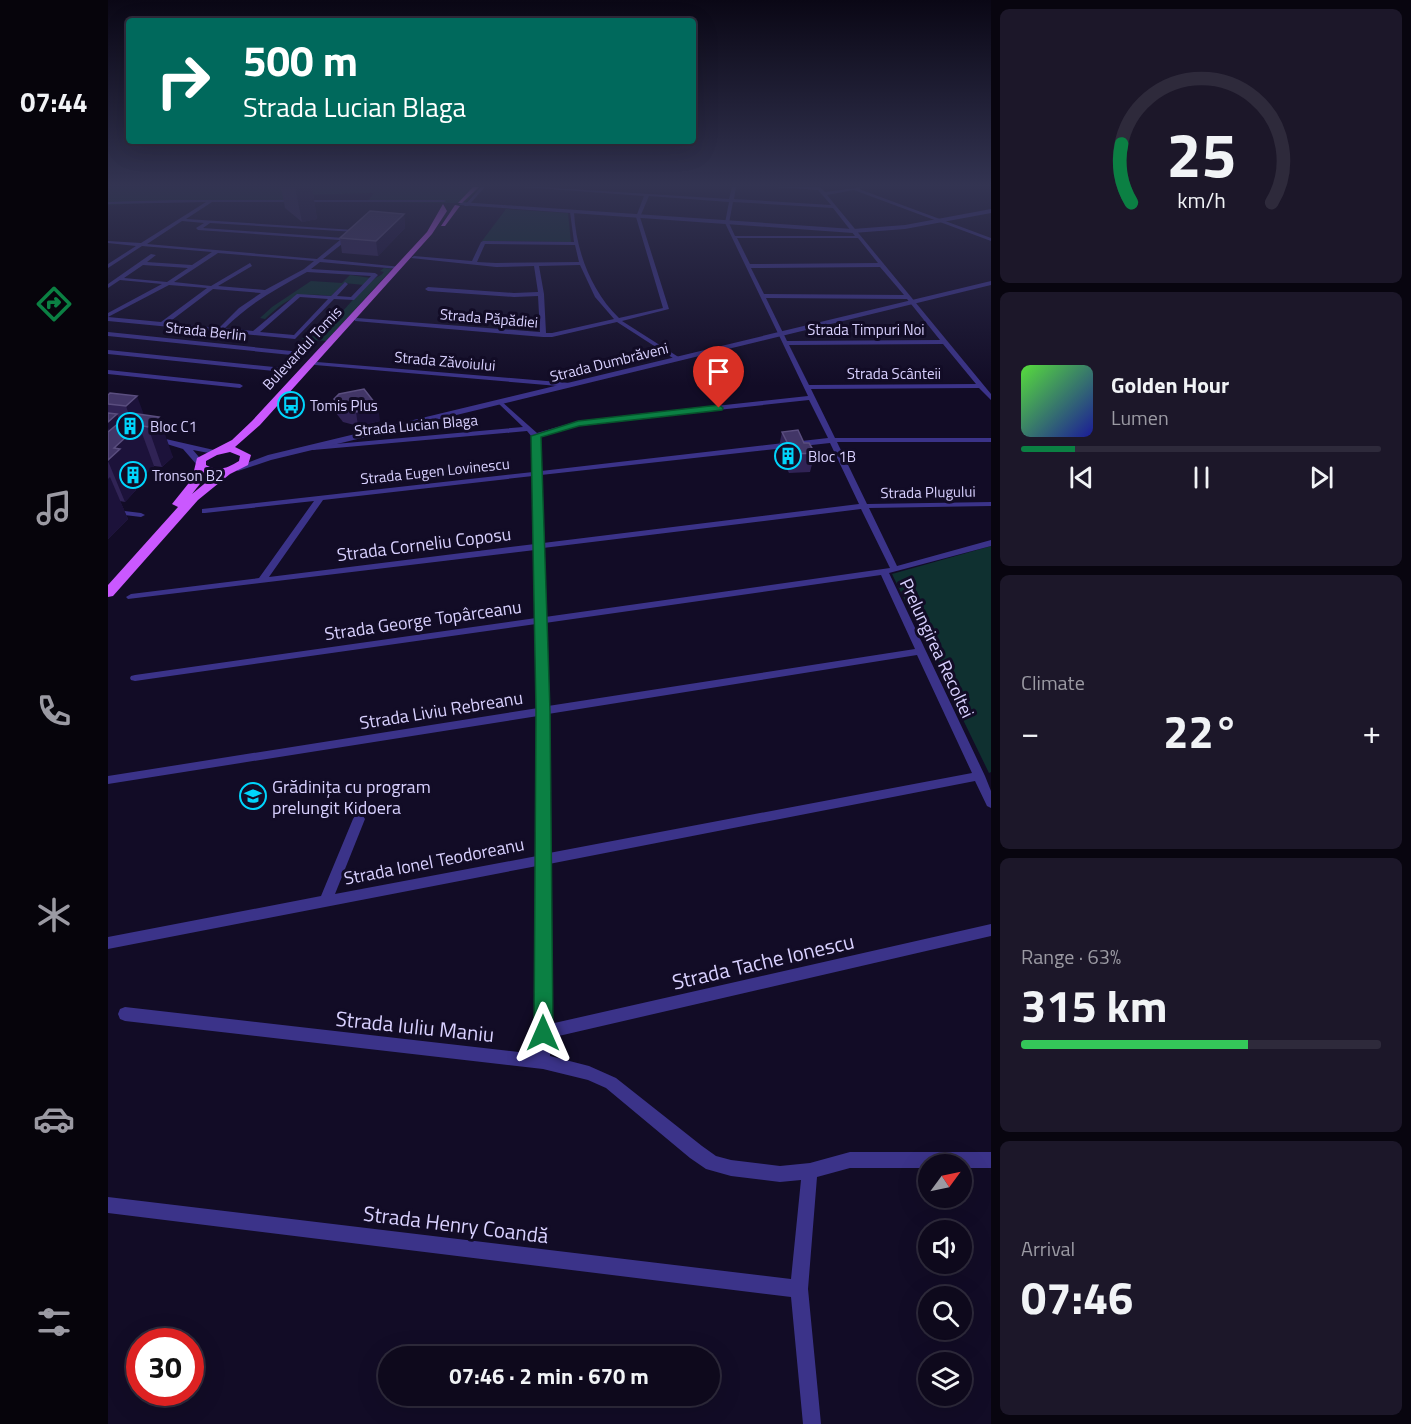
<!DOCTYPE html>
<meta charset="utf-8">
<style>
:root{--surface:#0e091c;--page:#1c1729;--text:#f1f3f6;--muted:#9b9aa3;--line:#2e2a3b;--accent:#0b8043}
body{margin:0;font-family:"Titillium Web",sans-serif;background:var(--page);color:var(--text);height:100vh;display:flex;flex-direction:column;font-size:22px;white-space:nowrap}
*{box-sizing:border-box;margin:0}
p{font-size:20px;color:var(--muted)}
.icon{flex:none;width:33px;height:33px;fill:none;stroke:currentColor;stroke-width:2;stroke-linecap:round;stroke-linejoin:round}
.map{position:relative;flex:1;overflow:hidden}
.side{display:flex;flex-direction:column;gap:9px;padding:9px;background:#08050f;width:420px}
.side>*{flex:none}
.top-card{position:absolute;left:18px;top:18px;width:570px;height:126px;border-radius:6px;box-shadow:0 6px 24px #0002,0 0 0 2px var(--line);background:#00695c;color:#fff;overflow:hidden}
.needle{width:39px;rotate:57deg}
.buttons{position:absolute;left:810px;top:1154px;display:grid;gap:12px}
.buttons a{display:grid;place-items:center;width:54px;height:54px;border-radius:50%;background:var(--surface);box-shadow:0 6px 24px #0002,0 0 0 2px var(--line);font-size:30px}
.speed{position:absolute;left:18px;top:1328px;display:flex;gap:12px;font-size:30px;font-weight:700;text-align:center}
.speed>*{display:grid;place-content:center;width:78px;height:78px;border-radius:50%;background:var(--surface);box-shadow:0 6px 24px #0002,0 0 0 2px var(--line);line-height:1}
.speed .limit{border:9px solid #d22;background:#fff;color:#111}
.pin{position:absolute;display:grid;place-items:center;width:51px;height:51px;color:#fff;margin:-62px -26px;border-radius:50% 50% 50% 0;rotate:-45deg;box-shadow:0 0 6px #0007}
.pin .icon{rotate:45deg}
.me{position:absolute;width:66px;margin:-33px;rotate:0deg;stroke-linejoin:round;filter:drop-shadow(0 0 4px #0008)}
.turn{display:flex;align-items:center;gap:21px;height:126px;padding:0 18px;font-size:27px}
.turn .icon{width:78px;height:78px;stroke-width:2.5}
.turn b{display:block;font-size:42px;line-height:51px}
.big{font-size:45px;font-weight:700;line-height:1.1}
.side .tile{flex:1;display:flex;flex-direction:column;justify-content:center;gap:9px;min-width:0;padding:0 21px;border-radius:9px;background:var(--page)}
.side .dial{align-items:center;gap:0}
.dial svg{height:156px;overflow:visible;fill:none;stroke:var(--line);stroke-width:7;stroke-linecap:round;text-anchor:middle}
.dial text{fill:var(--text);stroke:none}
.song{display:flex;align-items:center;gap:18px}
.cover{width:72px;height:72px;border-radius:9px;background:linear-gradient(135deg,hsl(110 70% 55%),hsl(240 70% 35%))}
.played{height:6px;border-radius:3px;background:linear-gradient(90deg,var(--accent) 15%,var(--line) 15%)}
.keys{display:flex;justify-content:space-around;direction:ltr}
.heat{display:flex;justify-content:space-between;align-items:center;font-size:33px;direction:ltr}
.charge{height:9px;border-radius:4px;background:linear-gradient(90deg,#34c759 63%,var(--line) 0)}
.trip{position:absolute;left:270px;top:1346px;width:342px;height:60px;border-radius:30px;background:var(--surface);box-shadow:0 6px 24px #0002,0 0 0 2px var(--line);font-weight:700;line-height:60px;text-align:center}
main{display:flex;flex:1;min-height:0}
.tabs{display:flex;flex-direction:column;width:108px;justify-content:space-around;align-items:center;background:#06040b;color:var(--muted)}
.tabs .icon{width:42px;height:42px}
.tabs .active{color:var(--accent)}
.tabs b{font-size:27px;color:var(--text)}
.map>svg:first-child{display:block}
.green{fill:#0f3030}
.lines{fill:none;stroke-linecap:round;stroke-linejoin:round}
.minor{fill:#3b3389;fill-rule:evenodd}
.tertiary{fill:#3b3389;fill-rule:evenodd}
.primary{fill:#ca58ff;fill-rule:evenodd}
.wall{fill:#302355}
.shaded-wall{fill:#1c123a}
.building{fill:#423667;stroke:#5a4e7f;stroke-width:1.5}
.route{fill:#0b8043;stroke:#07532c;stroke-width:1.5}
.labels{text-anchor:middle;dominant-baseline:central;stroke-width:6;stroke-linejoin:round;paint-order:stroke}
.far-street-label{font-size:15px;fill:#d9d1ff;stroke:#120c26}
.far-poi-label{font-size:15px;fill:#d9d1ff;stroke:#120c26;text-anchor:start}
.street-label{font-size:18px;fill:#d9d1ff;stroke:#120c26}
.poi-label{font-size:18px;fill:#d9d1ff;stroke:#120c26;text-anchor:start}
.near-street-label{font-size:21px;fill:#d9d1ff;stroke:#120c26}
</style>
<main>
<nav class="tabs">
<b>07:44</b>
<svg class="icon active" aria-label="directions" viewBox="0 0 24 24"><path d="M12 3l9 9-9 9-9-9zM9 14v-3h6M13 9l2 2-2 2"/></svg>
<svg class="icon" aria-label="music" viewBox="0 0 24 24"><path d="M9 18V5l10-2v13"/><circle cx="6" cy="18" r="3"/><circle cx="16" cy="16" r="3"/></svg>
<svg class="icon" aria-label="phone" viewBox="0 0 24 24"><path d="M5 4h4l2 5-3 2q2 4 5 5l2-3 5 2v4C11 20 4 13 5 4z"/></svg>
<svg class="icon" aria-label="climate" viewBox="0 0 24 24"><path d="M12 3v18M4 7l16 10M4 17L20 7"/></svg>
<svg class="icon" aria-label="car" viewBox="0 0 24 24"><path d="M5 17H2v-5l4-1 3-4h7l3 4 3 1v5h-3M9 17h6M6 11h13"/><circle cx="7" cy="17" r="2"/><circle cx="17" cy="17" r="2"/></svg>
<svg class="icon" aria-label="filters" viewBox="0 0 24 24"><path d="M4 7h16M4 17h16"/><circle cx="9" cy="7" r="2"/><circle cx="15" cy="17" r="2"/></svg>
</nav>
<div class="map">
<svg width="883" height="1424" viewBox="0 0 883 1424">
<rect width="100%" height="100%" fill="#120c26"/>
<path class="green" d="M 0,187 L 372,187 L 357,203 L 259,202 L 266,193 L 188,195 L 181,201 L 101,200 L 0,205 Z
M 398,209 L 460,213 L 463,242 L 374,241 Z
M 276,268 L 284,269 L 218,341 L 193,339 C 199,336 205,338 211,334 C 230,321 255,283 273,275 L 276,272 L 272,271 Z
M 242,275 L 263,278 L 256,285 L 236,283 L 223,296 C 191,292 181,296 157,319 L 152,318 L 164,307 L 203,281 L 234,283 Z
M 883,546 L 883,772 L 881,773 L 784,574 Z"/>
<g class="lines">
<path class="minor" d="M 373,187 L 377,187 L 360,206 L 356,206 Z
M 415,187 L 430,187 L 621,199 L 624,187 L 628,187 L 626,199 L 723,205 L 710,190 L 668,187 L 712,187 L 717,192 L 755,187 L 751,189 L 883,238 L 883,241 L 746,190 L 719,195 L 883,394 L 883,400 L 871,388 L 703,389 L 727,438 L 883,438 L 883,442 L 729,442 L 759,504 L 883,502 L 883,506 L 761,508 L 789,566 L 883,540 L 883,546 L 781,573 L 877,776 L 883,791 L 883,808 L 879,806 L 867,781 L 441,864 L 442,1024 L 883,924 L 883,936 L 442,1038 L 442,1056 L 481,1066 L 508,1078 L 594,1146 L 608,1156 L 623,1160 L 672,1166 L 702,1163 L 742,1152 L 883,1152 L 883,1168 L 854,1168 L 854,1164 L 820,1164 L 820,1168 L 742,1168 L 709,1177 L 700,1289 L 713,1424 L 695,1424 L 683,1297 L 0,1213 L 0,1197 L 683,1279 L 693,1180 L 672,1182 L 623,1176 L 598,1169 L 582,1158 L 498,1088 L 480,1080 L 435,1069 L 17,1021 L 12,1019 L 10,1014 L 12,1009 L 17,1007 L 428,1054 L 429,866 L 0,949 L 0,937 L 213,896 L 245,819 L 247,816 L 251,814 L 255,816 L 257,819 L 227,894 L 429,856 L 430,716 L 0,784 L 0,776 L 430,708 L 428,624 L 27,681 L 23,680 L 22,678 L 23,676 L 27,675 L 428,618 L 427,550 L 20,599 L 18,597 L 23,594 L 151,578 L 206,501 L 97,513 L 94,513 L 94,509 L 425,472 L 424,437 L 419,431 L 205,450 L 201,448 L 205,446 L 415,427 L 390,403 L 390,401 L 392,400 L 429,433 L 470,421 L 700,396 L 617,223 L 621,202 L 541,196 L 532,217 L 561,309 L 514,321 L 572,358 L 572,360 L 568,360 L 509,322 L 444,337 L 435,337 L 247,321 L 247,319 L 249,318 L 432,332 L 430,296 L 406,297 L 320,291 L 317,289 L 320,287 L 406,293 L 430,292 L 426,266 L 388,267 L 303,258 L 306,256 L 364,261 L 373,242 L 375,241 L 466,242 L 462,212 L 464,211 L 466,212 C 468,251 483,291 511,318 L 555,308 L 528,217 L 536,196 ZM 625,202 L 725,208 L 747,236 L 627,236 L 621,223 ZM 629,238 L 750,238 L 770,263 L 642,264 ZM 377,244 L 467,245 L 471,262 L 388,263 L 369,262 ZM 472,265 L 487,297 L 506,319 L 444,333 L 438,333 L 436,294 L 431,266 ZM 772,267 L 796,295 L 656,294 L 643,268 ZM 658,298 L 799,299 L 832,340 L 679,341 ZM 835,344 L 868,384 L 701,385 L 681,345 ZM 701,400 L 720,438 L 433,471 L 432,437 L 471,425 ZM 722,443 L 751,504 L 435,543 L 433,475 ZM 425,476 L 427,544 L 161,577 L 215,500 ZM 753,509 L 782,568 L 437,617 L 435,548 ZM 773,575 L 807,649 L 440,706 L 437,623 ZM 809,655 L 864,773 L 441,853 L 440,714 Z
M 65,200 L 336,200 L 338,201 L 336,202 L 104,202 L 78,219 L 246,230 L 248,232 L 102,223 L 95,228 L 236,238 L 242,234 L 244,236 L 215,259 L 293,267 L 290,269 L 212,262 L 203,269 L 267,273 L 270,275 L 246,300 L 226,299 L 187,339 L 0,321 L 0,317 L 53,322 L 99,288 L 61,285 L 0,317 L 0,313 L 54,284 L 12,280 L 0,288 L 0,284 L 43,254 L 48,255 L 39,262 L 84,265 L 104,252 L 34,246 L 0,268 L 0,264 L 28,246 L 0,243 L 0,241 L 33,243 L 98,202 L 0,204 L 0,202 ZM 74,221 L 96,223 L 88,228 L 90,230 L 232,240 L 209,259 L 39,244 ZM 110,253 L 206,261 L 196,269 L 157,290 L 110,286 L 144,266 L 142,263 L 103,286 L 66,282 ZM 35,265 L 80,268 L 59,282 L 16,278 ZM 199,272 L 263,276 L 243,297 L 229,296 L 240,284 L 237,282 L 223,296 L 189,294 L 145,331 L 117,328 C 142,303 168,289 199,272 ZM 105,289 L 153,293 L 131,308 L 111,328 L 60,323 ZM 192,297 L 220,299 L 186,335 L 152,332 Z
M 0,332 L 193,352 L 196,354 L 193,356 L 0,336 Z
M 0,350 L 176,368 L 179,370 L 176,372 L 0,354 Z
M 209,362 L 462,383 L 465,385 L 462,387 L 207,365 L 206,364 Z
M 0,370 L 132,384 L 135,386 L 132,388 L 0,374 Z
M 49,437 L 106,450 L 110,452 L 106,454 L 85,450 L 96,463 L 92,465 L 89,465 L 75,449 L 49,441 Z
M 0,509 L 33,513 L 37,515 L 33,517 L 0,513 Z"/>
<path class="tertiary" d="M 353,202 L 745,229 L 797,225 L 883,209 L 883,213 L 797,229 L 745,233 L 351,205 Z
M 883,281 L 883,285 L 163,460 L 130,471 L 126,468 L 160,455 Z"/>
<path class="primary" d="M 365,187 L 371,187 L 354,203 L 350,203 Z
M 335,204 L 339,211 L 324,234 L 152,425 L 127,447 L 143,455 L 140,465 L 122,474 L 90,500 L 5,596 L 0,597 L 0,585 L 70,507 L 64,504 L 84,479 L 89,458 L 124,440 L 144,421 L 319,232 ZM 122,452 L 132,456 L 131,461 C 120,468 110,472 98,465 L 98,461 L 109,455 ZM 97,473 L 107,475 L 84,494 L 95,480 Z
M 347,205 L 352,206 L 337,226 L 333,226 Z"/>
</g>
<path class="wall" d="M 173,187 L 204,187 L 209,219 L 194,222 L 177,208 Z
M 296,214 L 297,228 L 270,256 L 234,253 L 232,238 Z
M 0,395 L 36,415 L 65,457 L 54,467 L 46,466 L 26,485 L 28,490 L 17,502 L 12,501 L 20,519 L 0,539 Z
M 226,399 L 272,421 L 250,426 L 235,422 L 228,413 Z
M 674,432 L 696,443 L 707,453 L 702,472 L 681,473 L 670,451 Z"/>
<path class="shaded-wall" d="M 187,187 L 204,187 L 209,219 L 194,222 Z
M 296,214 L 297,228 L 270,256 L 268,241 Z
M 29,396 L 39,423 L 31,425 L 46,466 L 26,485 L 28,490 L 17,502 L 0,461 L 6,448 L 7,447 L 0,428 L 0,422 L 9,414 L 18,437 L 26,430 L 18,406 Z
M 270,407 L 272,421 L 250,426 L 248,412 Z
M 51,417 L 65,457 L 54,467 L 40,427 Z
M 2,477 L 20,519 L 0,539 L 0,479 Z"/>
<path class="building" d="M 262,211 L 296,214 L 268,241 L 232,238 Z
M 256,389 L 270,407 L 248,412 L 233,408 L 226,399 L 231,394 Z
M 2,393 L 29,396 L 18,406 L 0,404 L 0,395 Z
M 0,413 L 9,414 L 0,422 Z
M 23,413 L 51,417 L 40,427 L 31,425 L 6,448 L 12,449 L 0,460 L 0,432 Z
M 690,430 L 696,443 L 701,443 L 707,453 L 685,454 L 674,432 Z"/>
<linearGradient id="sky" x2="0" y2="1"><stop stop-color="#0a0715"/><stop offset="0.48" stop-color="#333452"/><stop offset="1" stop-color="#333452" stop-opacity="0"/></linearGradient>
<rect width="883" height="386" fill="url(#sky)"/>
<path class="route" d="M 611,405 L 615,408 L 614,410 L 471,426 L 433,437 L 442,711 L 445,1033 L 442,1039 L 435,1042 L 429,1039 L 426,1033 L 428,711 L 423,436 L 470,421 Z"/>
<defs>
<symbol id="bus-ring" viewBox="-11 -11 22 22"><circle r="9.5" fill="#120c26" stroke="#00d5fc" stroke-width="1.5"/><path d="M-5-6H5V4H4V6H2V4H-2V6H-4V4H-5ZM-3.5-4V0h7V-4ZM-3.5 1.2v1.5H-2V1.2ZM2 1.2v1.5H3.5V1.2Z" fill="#00d5fc"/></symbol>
<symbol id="building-ring" viewBox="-11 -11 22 22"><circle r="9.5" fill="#120c26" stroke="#00d5fc" stroke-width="1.5"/><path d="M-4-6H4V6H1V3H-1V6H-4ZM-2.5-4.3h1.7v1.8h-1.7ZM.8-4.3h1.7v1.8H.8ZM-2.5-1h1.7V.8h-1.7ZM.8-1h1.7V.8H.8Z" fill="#00d5fc"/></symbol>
<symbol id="school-ring" viewBox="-11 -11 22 22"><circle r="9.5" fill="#120c26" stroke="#00d5fc" stroke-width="1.5"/><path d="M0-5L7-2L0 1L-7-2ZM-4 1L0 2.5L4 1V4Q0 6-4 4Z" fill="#00d5fc"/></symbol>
</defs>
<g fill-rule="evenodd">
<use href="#bus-ring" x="168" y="390" width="30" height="30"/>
<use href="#building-ring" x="7" y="411" width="30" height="30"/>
<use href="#building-ring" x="665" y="441" width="30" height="30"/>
<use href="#building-ring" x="10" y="460" width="30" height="30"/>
<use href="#school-ring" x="130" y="781" width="30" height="30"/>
</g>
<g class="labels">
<g class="far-street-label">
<text transform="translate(381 318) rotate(5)">Strada Păpădiei</text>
<text x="758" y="329">Strada Timpuri Noi</text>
<text transform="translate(98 331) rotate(6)">Strada Berlin</text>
<text transform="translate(194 348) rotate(-47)">Bulevardul Tomis</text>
<text transform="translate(337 361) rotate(5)">Strada Zăvoiului</text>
<text transform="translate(501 362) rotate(-14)">Strada Dumbrăveni</text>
<text x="786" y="373">Strada Scânteii</text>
<text transform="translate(308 425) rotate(-5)">Strada Lucian Blaga</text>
<text transform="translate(327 471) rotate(-6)">Strada Eugen Lovinescu</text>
<text transform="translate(820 492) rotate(-1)">Strada Plugului</text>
</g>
<g class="far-poi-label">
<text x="202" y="405">Tomis Plus</text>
<text x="42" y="426">Bloc C1</text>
<text x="700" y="456">Bloc 1B</text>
<text x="44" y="475">Tronson B2</text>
</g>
<g class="street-label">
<text transform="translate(316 544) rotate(-7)">Strada Corneliu Coposu</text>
<text transform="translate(315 620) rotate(-8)">Strada George Topârceanu</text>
<text transform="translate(829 648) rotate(65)">Prelungirea Recoltei</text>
<text transform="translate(333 710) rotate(-9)">Strada Liviu Rebreanu</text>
<text transform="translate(326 861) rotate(-11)">Strada Ionel Teodoreanu</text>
</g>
<g class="poi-label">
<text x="164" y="786">Grădinița cu program<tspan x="164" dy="21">prelungit Kidoera</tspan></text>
</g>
<g class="near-street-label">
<text transform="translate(655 961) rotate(-13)">Strada Tache Ionescu</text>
<text transform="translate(307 1026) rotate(6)">Strada Iuliu Maniu</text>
<text transform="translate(348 1224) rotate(7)">Strada Henry Coandă</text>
</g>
</g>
</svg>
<div class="buttons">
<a><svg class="needle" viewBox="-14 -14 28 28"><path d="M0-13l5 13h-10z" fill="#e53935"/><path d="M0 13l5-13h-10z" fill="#9b9aa3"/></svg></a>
<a><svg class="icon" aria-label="sound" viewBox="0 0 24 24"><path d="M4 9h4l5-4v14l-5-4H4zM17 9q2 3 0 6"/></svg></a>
<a><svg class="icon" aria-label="search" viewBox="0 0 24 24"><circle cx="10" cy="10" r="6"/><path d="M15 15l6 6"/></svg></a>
<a><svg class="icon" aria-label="layers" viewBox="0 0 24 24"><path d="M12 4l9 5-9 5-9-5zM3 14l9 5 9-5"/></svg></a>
</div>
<div class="speed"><div class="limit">30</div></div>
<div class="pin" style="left:611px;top:408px;background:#d93025"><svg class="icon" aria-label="arrive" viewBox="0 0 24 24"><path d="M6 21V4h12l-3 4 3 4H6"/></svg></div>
<svg class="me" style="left:435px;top:1033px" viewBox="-20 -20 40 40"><path d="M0-17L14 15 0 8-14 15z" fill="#0b8043" stroke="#fff" stroke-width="4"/></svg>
<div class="trip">07:46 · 2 min · 670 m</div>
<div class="top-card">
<div class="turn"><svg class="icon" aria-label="right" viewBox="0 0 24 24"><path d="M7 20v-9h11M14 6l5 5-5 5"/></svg><div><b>500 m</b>Strada Lucian Blaga</div></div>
</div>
</div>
<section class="side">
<div class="tile dial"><svg viewBox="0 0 100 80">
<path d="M14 69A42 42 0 1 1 86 69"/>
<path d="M14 69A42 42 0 0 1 9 39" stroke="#0b8043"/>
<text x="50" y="56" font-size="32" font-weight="700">25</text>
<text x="50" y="72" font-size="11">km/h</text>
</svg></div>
<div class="tile">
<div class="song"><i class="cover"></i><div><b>Golden Hour</b><p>Lumen</p></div></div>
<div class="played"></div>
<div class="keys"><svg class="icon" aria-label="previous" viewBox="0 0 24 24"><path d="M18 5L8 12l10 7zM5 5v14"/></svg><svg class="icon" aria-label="pause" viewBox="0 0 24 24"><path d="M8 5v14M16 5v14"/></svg><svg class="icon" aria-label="next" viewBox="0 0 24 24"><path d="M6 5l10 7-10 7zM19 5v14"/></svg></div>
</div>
<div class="tile"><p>Climate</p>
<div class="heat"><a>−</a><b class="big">22°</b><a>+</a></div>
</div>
<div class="tile"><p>Range · 63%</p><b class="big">315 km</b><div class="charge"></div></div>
<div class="tile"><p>Arrival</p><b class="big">07:46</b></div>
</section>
</main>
